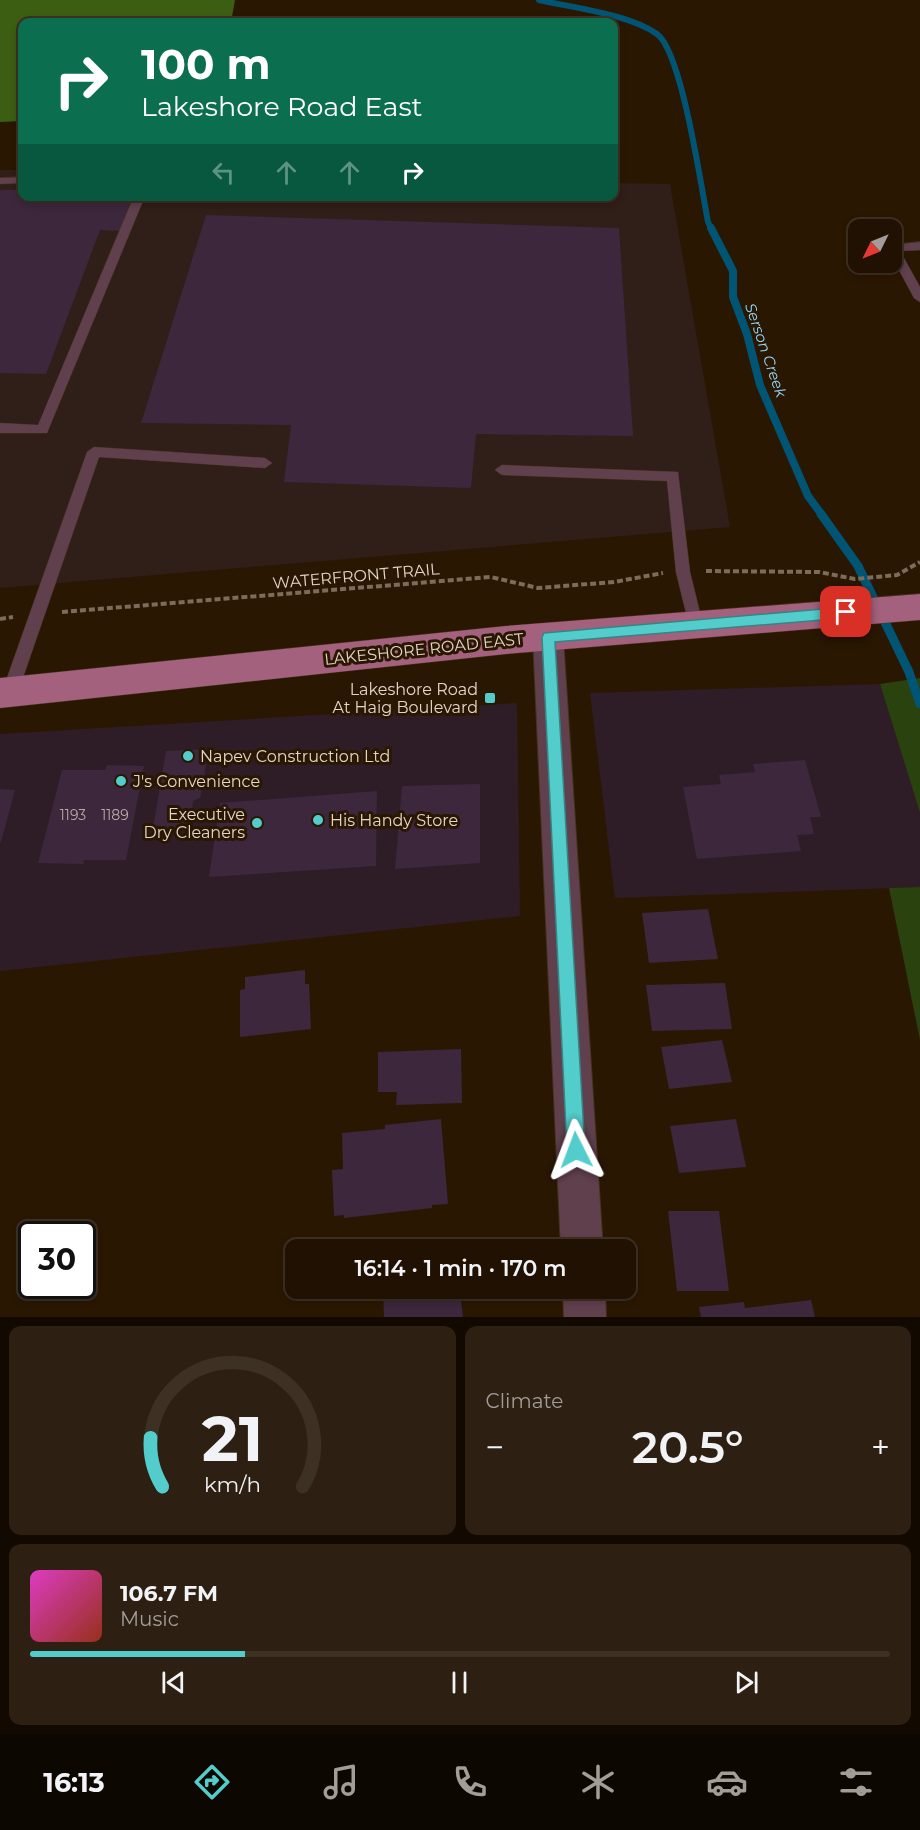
<!DOCTYPE html>
<meta charset="utf-8">
<style>
:root{--surface:#201102;--page:#2d1f11;--text:#f1f3f6;--muted:#a29d99;--line:#3d3124;--accent:#53cdcb}
body{margin:0;font-family:Montserrat,sans-serif;background:var(--page);color:var(--text);height:100vh;display:flex;flex-direction:column;font-size:22px;white-space:nowrap}
*{box-sizing:border-box;margin:0}
p{font-size:20px;color:var(--muted)}
.icon{flex:none;width:33px;height:33px;fill:none;stroke:currentColor;stroke-width:2;stroke-linecap:round;stroke-linejoin:round}
.map{position:relative;height:1317px;overflow:hidden}
.drawer{display:flex;flex-direction:column;gap:9px;padding:9px;background:#120901;flex:1}
.drawer>*{flex:none}
.top-card{position:absolute;left:18px;top:18px;width:600px;height:183px;border-radius:12px;box-shadow:0 3px 9px #0003,0 0 0 2px var(--line);background:#0b6e4f;color:#fff;overflow:hidden}
.needle{width:39px;rotate:227deg}
.fabs{position:absolute;left:848px;top:219px;display:grid;gap:12px}
.fabs a{display:grid;place-items:center;width:54px;height:54px;border-radius:12px;background:var(--surface);box-shadow:0 3px 9px #0003,0 0 0 2px var(--line);font-size:30px}
.speed{position:absolute;left:18px;top:1221px;display:flex;gap:12px;font-size:30px;font-weight:700;text-align:center}
.speed>*{display:grid;place-content:center;width:78px;height:78px;border-radius:50%;background:var(--surface);box-shadow:0 3px 9px #0003,0 0 0 2px var(--line);line-height:1}
.speed .limit{border:3px solid #111;border-radius:9px;background:#fff;color:#111}
.pin{position:absolute;display:grid;place-items:center;width:51px;height:51px;color:#fff;margin:-26px;border-radius:12px;box-shadow:0 3px 9px #0006}
.me{position:absolute;width:66px;margin:-33px;rotate:357deg;stroke-linejoin:round;filter:drop-shadow(0 0 4px #0008)}
.turn{display:flex;align-items:center;gap:21px;height:126px;padding:0 24px;font-size:27px}
.turn .icon{width:78px;height:78px;stroke-width:2.5}
.turn b{display:block;font-size:42px;line-height:51px}
.lanes{display:flex;align-items:center;height:57px;padding:0 24px;background:#0003;justify-content:center;gap:30px;direction:ltr}
.lanes .off{opacity:.35}
.big{font-size:45px;font-weight:600;line-height:1.1}
.drawer .widget{flex:1;display:flex;flex-direction:column;justify-content:center;gap:9px;min-width:0;padding:0 21px;border-radius:12px;background:var(--page)}
.drawer .dial{align-items:center;gap:0}
.dial svg{height:156px;overflow:visible;fill:none;stroke:var(--line);stroke-width:7;stroke-linecap:round;text-anchor:middle}
.dial text{fill:var(--text);stroke:none}
.song{display:flex;align-items:center;gap:18px}
.cover{width:72px;height:72px;border-radius:9px;background:linear-gradient(135deg,hsl(310 70% 55%),hsl(10 70% 35%))}
.played{height:6px;border-radius:3px;background:linear-gradient(90deg,var(--accent) 25%,var(--line) 25%)}
.keys{display:flex;justify-content:space-around;direction:ltr}
.heat{display:flex;justify-content:space-between;align-items:center;font-size:33px;direction:ltr}
.drawer .tiles{flex:1;display:grid;gap:9px;grid-template-columns:1fr 1fr}
.widget:last-child{grid-column:span 2}
.trip{position:absolute;left:285px;top:1239px;width:351px;height:60px;border-radius:12px;background:var(--surface);box-shadow:0 3px 9px #0003,0 0 0 2px var(--line);font-weight:600;line-height:60px;text-align:center}
.menu{display:flex;height:96px;justify-content:space-around;align-items:center;background:#0d0701;color:var(--muted)}
.menu .icon{width:42px;height:42px}
.menu .active{color:var(--accent)}
.menu b{font-size:27px;color:var(--text)}
.map>svg:first-child{display:block}
.commercial{fill:#2e1d26}
.industrial{fill:#301e18}
.green{fill:#2a420e}
.forest{fill:#3c5e12}
.lines{fill:none;stroke-linecap:round;stroke-linejoin:round}
.stream-far2{stroke:#005575;stroke-width:6}
.stream-far1{stroke:#005575;stroke-width:8}
.stream{stroke:#005575;stroke-width:9}
.building{fill:#3c273c}
.lane-casing{stroke:#44321e;stroke-width:1}
.street-casing{stroke:#44321e;stroke-width:2}
.primary-casing{stroke:#44321e;stroke-width:1}
.path{stroke:#7d6c5a;stroke-width:4;stroke-dasharray:6 3;stroke-linecap:butt}
.lane{fill:#60404d;fill-rule:evenodd}
.street{fill:#60404d;fill-rule:evenodd}
.primary{fill:#a3617e;fill-rule:evenodd}
.route{fill:#53cdcb;stroke:#368584;stroke-width:1.5}
.poi-dot{fill:#53cdcb;stroke:#2a1702;stroke-width:2}
.labels{text-anchor:middle;dominant-baseline:central;stroke-width:6;stroke-linejoin:round;paint-order:stroke}
.number-label{font-size:14px;fill:#b9aaa5}
.far-water-label{font-size:15px;font-style:italic;fill:#95d7fb;stroke:#2a1702}
.street-label{font-size:16px;fill:#e3d5c8;stroke:#2a1702}
.poi-label{font-size:16px;fill:#e3d5c8;stroke:#2a1702;text-anchor:start}
</style>
<div class="map">
<svg width="920" height="1317" viewBox="0 0 920 1317">
<rect width="100%" height="100%" fill="#2a1702"/>
<path class="commercial" d="M 880,684 L 920,813 L 920,887 L 615,898 L 590,693 Z
M 517,703 L 520,916 L 0,971 L 0,734 Z"/>
<path class="industrial" d="M 0,170 L 22,170 L 22,196 L 614,196 L 614,183 L 670,184 L 730,527 L 0,588 Z"/>
<path class="green" d="M 920,678 L 920,813 L 880,684 Z
M 920,887 L 920,1040 L 889,888 Z"/>
<path class="forest" d="M 0,0 L 235,0 L 231,22 L 22,22 L 22,121 L 0,122 Z"/>
<g class="lines">
<path class="stream-far2" d="M 539,0 C 574,8 628,14 657,34 C 682,52 701,187 708,222 L 712,230"/>
<path class="stream-far1" d="M 711,228 L 733,271 L 733,297 L 747,334 L 760,385 L 808,496 L 822,515"/>
<path class="stream" d="M 821,514 L 858,566 L 909,672 L 920,704"/>
</g>
<path class="building" d="M 0,190 L 22,190 L 22,196 L 132,196 L 121,231 L 100,230 L 46,374 L 0,373 Z
M 206,215 L 619,228 L 633,436 L 476,434 L 471,488 L 284,482 L 291,425 L 141,423 Z
M 209,749 L 200,798 L 193,801 L 190,830 L 153,828 L 166,751 Z
M 805,760 L 821,817 L 810,817 L 814,834 L 797,835 L 801,851 L 697,859 L 683,787 L 721,784 L 719,775 L 755,772 L 753,764 Z
M 107,765 L 144,766 L 126,860 L 84,860 L 83,864 L 38,863 L 62,770 L 105,770 Z
M 480,784 L 480,863 L 395,869 L 402,786 Z
M 0,789 L 15,790 L 1,842 L 0,842 Z
M 377,791 L 376,866 L 209,877 L 220,803 Z
M 708,909 L 718,959 L 649,963 L 642,913 Z
M 305,970 L 305,984 L 309,984 L 311,1029 L 240,1037 L 240,990 L 245,989 L 245,977 Z
M 725,983 L 732,1029 L 652,1031 L 646,985 Z
M 722,1040 L 732,1082 L 669,1089 L 661,1047 Z
M 461,1049 L 462,1103 L 396,1105 L 397,1092 L 378,1092 L 378,1052 Z
M 441,1119 L 448,1204 L 432,1205 L 432,1208 L 344,1218 L 344,1215 L 334,1216 L 332,1170 L 343,1169 L 342,1133 L 385,1129 L 385,1125 Z
M 736,1119 L 746,1167 L 679,1173 L 670,1126 Z
M 668,1211 L 719,1211 L 729,1291 L 677,1291 Z
M 383,1288 L 465,1288 L 466,1299 L 461,1300 L 463,1317 L 384,1317 Z
M 811,1300 L 815,1317 L 701,1317 L 699,1307 L 744,1302 L 745,1308 Z"/>
<g class="lines">
<defs>
<path id="lane" d="M 22,177 L 22,183 L 0,184 L 0,178 Z
M 134,196 L 145,196 L 47,433 L 0,433 L 0,423 L 38,425 Z
M 920,242 L 920,250 L 900,251 L 920,287 L 920,302 L 914,298 L 891,255 L 891,245 Z
M 94,447 L 265,458 L 272,463 L 265,468 L 99,457 L 18,692 L 15,697 L 10,699 L 5,697 L 2,692 L 87,452 Z
M 502,465 L 678,472 L 690,572 L 703,625 L 701,629 L 696,631 L 691,629 L 689,625 L 676,572 L 667,481 L 502,475 L 495,470 Z"/>
<path id="street" d="M 548,624 L 558,628 L 563,637 L 603,1250 L 561,1250 L 533,637 L 538,628 Z
M 563,1288 L 605,1288 L 606,1317 L 564,1317 Z"/>
<path id="primary" d="M 920,594 L 920,620 L 506,654 L 0,708 L 0,678 L 506,626 Z"/>
</defs>
<use href="#lane" class="lane-casing"/>
<use href="#street" class="street-casing"/>
<use href="#primary" class="primary-casing"/>
<path class="path" d="M 706,571 L 819,572 L 855,579 L 897,575 L 920,562
M 62,612 L 491,577 L 538,588 L 614,582 L 663,573
M 0,619 L 13,617"/>
<use href="#lane" class="lane"/>
<use href="#street" class="street"/>
<use href="#primary" class="primary"/>
</g>
<path class="route" d="M 846,607 L 852,612 L 846,618 L 555,642 L 585,1150 L 583,1156 L 576,1159 L 570,1156 L 567,1150 L 542,637 L 544,633 Z"/>
<g class="poi-dot">
<rect x="484" y="692" width="12" height="12" rx="3"/>
<circle cx="188" cy="756" r="6"/>
<circle cx="121" cy="781" r="6"/>
<circle cx="318" cy="820" r="6"/>
<circle cx="257" cy="823" r="6"/>
</g>
<g class="labels">
<g class="number-label">
<text x="73" y="815">1193</text>
<text x="115" y="815">1189</text>
</g>
<g class="far-water-label">
<text transform="translate(766 350) rotate(71)">Serson Creek</text>
</g>
<g class="street-label">
<text transform="translate(356 576) rotate(-5)">WATERFRONT TRAIL</text>
<text transform="translate(424 649) rotate(-6)">LAKESHORE ROAD EAST</text>
</g>
<g class="poi-label">
<text x="478" y="689" text-anchor="end">Lakeshore Road<tspan x="478" dy="18">At Haig Boulevard</tspan></text>
<text x="200" y="756">Napev Construction Ltd</text>
<text x="133" y="781">J's Convenience</text>
<text x="245" y="814" text-anchor="end">Executive<tspan x="245" dy="18">Dry Cleaners</tspan></text>
<text x="330" y="820">His Handy Store</text>
</g>
</g>
</svg>
<div class="fabs">
<a><svg class="needle" viewBox="-14 -14 28 28"><path d="M0-13l5 13h-10z" fill="#e53935"/><path d="M0 13l5-13h-10z" fill="#a29d99"/></svg></a>
</div>
<div class="speed"><div class="limit">30</div></div>
<div class="pin" style="left:846px;top:612px;background:#d93025"><svg class="icon" aria-label="arrive" viewBox="0 0 24 24"><path d="M6 21V4h12l-3 4 3 4H6"/></svg></div>
<svg class="me" style="left:576px;top:1150px" viewBox="-20 -20 40 40"><path d="M0-17L14 15 0 8-14 15z" fill="#53cdcb" stroke="#fff" stroke-width="4"/></svg>
<div class="trip">16:14 · 1 min · 170 m</div>
<div class="top-card">
<div class="turn"><svg class="icon" aria-label="right" viewBox="0 0 24 24"><path d="M7 20v-9h11M14 6l5 5-5 5"/></svg><div><b>100 m</b>Lakeshore Road East</div></div>
<div class="lanes"><svg class="icon off" aria-label="left" viewBox="0 0 24 24"><path d="M17 20v-9H6M10 6l-5 5 5 5"/></svg><svg class="icon off" aria-label="ahead" viewBox="0 0 24 24"><path d="M12 20V5M6 11l6-6 6 6"/></svg><svg class="icon off" aria-label="ahead" viewBox="0 0 24 24"><path d="M12 20V5M6 11l6-6 6 6"/></svg><svg class="icon" aria-label="right" viewBox="0 0 24 24"><path d="M7 20v-9h11M14 6l5 5-5 5"/></svg></div>
</div>
</div>
<section class="drawer">
<div class="tiles">
<div class="widget dial"><svg viewBox="0 0 100 80">
<path d="M14 69A42 42 0 1 1 86 69"/>
<path d="M14 69A42 42 0 0 1 8 44" stroke="#53cdcb"/>
<text x="50" y="56" font-size="32" font-weight="700">21</text>
<text x="50" y="72" font-size="11">km/h</text>
</svg></div>
<div class="widget"><p>Climate</p>
<div class="heat"><a>−</a><b class="big">20.5°</b><a>+</a></div>
</div>
<div class="widget">
<div class="song"><i class="cover"></i><div><b>106.7 FM</b><p>Music</p></div></div>
<div class="played"></div>
<div class="keys"><svg class="icon" aria-label="previous" viewBox="0 0 24 24"><path d="M18 5L8 12l10 7zM5 5v14"/></svg><svg class="icon" aria-label="pause" viewBox="0 0 24 24"><path d="M8 5v14M16 5v14"/></svg><svg class="icon" aria-label="next" viewBox="0 0 24 24"><path d="M6 5l10 7-10 7zM19 5v14"/></svg></div>
</div>
</div>
</section>
<nav class="menu">
<b>16:13</b>
<svg class="icon active" aria-label="directions" viewBox="0 0 24 24"><path d="M12 3l9 9-9 9-9-9zM9 14v-3h6M13 9l2 2-2 2"/></svg>
<svg class="icon" aria-label="music" viewBox="0 0 24 24"><path d="M9 18V5l10-2v13"/><circle cx="6" cy="18" r="3"/><circle cx="16" cy="16" r="3"/></svg>
<svg class="icon" aria-label="phone" viewBox="0 0 24 24"><path d="M5 4h4l2 5-3 2q2 4 5 5l2-3 5 2v4C11 20 4 13 5 4z"/></svg>
<svg class="icon" aria-label="climate" viewBox="0 0 24 24"><path d="M12 3v18M4 7l16 10M4 17L20 7"/></svg>
<svg class="icon" aria-label="car" viewBox="0 0 24 24"><path d="M5 17H2v-5l4-1 3-4h7l3 4 3 1v5h-3M9 17h6M6 11h13"/><circle cx="7" cy="17" r="2"/><circle cx="17" cy="17" r="2"/></svg>
<svg class="icon" aria-label="filters" viewBox="0 0 24 24"><path d="M4 7h16M4 17h16"/><circle cx="9" cy="7" r="2"/><circle cx="15" cy="17" r="2"/></svg>
</nav>
